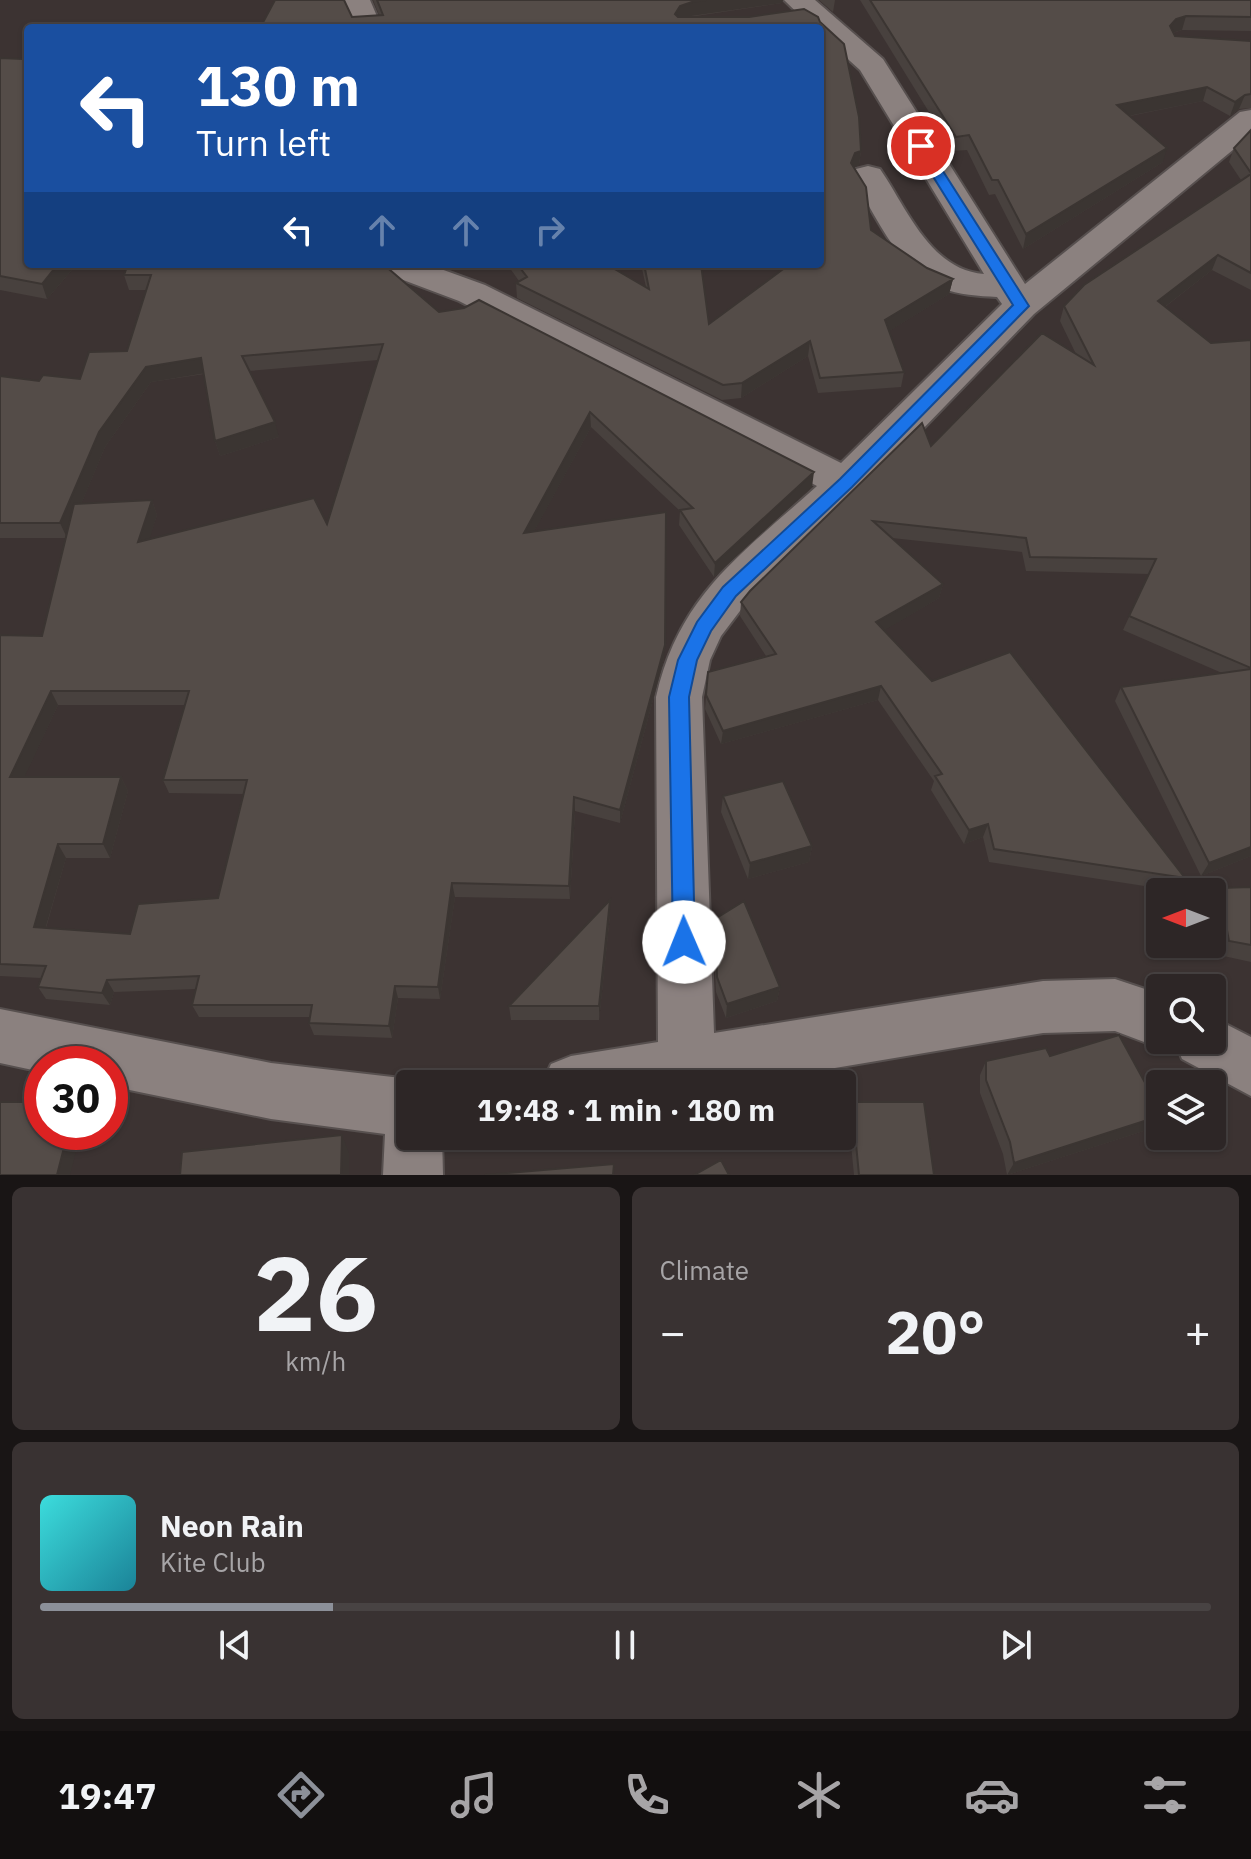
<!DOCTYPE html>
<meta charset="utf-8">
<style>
:root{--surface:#2d2626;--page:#393232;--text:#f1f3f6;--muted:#a7a5a7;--line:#484343;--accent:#8c9099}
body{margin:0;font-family:"IBM Plex Sans",sans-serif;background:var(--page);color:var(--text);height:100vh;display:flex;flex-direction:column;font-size:30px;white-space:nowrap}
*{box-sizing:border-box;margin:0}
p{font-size:26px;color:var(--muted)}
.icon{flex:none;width:44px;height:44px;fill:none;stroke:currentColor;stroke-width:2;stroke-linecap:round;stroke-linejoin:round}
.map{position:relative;height:1175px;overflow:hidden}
.details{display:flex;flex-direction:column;gap:12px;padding:12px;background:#191515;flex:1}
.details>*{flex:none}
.banner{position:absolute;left:24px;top:24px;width:800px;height:244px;border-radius:8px;box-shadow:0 2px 6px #0004,0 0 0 2px var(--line);background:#1a4fa0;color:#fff;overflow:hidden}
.needle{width:52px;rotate:270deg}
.buttons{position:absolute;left:1146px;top:878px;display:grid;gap:16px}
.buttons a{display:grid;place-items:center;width:80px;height:80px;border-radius:8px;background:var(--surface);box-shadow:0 2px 6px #0004,0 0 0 2px var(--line);font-size:40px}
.speed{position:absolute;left:24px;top:1046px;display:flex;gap:16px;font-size:40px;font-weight:700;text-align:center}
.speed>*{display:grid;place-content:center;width:104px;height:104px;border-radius:50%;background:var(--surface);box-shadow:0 2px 6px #0004,0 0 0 2px var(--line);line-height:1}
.speed .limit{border:12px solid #d22;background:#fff;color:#111}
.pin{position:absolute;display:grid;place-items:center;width:68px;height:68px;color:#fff;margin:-34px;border:4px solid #fff;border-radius:50%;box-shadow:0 2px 8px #0007}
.me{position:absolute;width:88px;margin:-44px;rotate:359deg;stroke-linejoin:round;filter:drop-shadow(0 0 6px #0008)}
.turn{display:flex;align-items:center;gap:28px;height:168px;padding:0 40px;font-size:36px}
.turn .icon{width:104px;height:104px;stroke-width:2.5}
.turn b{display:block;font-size:56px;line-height:68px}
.lanes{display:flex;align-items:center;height:76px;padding:0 40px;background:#0003;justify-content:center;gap:40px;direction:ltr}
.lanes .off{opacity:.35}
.big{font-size:60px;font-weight:700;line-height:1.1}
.details .card{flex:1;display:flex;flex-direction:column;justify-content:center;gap:12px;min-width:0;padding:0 28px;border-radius:12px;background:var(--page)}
.details .dial{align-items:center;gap:0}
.dial b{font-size:104px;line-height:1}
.song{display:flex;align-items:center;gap:24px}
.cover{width:96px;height:96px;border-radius:12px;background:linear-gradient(135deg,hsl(180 70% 55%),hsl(190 70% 35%))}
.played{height:8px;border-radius:4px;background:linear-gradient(90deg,var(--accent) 25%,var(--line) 25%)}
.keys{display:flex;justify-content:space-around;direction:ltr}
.heat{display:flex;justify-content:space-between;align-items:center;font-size:44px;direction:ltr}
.details .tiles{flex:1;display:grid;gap:12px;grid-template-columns:1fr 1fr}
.card:last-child{grid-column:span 2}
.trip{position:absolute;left:396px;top:1070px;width:460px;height:80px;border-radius:8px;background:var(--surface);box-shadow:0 2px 6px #0004,0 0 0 2px var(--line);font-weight:700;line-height:80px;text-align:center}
.tab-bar{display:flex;height:128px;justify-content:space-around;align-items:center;background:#120f0f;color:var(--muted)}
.tab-bar .icon{width:56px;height:56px}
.tab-bar .active{color:var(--accent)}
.tab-bar b{font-size:36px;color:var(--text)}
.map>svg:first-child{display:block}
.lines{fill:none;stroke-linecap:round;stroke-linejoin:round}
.minor-casing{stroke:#57504f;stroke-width:4}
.minor{fill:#8b817f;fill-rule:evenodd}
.wall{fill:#48413e;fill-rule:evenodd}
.shaded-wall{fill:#3b3532}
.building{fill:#544c48;stroke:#3b3532;stroke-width:2;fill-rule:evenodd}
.route{fill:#1a73e8;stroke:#114b97;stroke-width:2}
</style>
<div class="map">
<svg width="1251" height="1175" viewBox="0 0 1251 1175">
<rect width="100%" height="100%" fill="#3c3332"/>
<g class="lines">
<defs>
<path id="minor" d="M 342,0 L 370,0 L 382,28 L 354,28 Z
M 784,0 L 815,0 L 883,59 L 1025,284 L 1240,112 L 1251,110 L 1251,135 L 1034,314 L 861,493 L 746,603 L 721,636 L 710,660 L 702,697 L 714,1033 L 1043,981 L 1115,979 L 1160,994 L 1160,1040 L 1212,1040 L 1212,1017 L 1251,1037 L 1251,1096 L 1182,1059 L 1175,1042 L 1160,1048 L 1115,1031 L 1043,1033 L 740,1084 L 542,1084 L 551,1064 L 571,1056 L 658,1042 L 656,697 C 679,594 743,553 817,486 L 459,301 L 382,272 L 376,264 L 427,264 L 485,285 L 841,463 L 1002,304 L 997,297 C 979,296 959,295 941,288 C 899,271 874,213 852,176 L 856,169 L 868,166 L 880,169 C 907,208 930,270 984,274 L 860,70 L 820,34 L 820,28 L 813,28 Z
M 0,1009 L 271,1063 L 410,1079 L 422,1084 L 410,1084 L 410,1136 L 442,1136 L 443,1175 L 383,1175 L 385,1134 L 271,1119 L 110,1086 L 110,1064 L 42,1064 L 42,1072 L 0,1063 Z"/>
</defs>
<use href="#minor" class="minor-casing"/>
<use href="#minor" class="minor"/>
</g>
<path class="wall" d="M 275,0 L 344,0 L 352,17 L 379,15 L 373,0 L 783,0 L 782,3 L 689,17 L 749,17 L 804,9 L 818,17 L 820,22 L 844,44 L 859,117 L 861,151 L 859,165 L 854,167 L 866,187 L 871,230 L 927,268 L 953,279 L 949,294 L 889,331 L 904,372 L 901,387 L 818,393 L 808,356 L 741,398 L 722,400 L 517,298 L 516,283 L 519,281 L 507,264 L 606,264 L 646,287 L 641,264 L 701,264 L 709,324 L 790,264 L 820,264 L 820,28 L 260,28 Z
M 819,0 L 835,0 L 833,12 Z
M 860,0 L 1251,0 L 1251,31 L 1182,30 L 1173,33 L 1175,36 L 1251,41 L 1251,108 L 1239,109 L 1230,116 L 1203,101 L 1130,116 L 1163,162 L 1023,249 L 995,194 L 989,195 L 967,150 L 953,151 Z
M 0,58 L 28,264 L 77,264 L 47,299 L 0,290 Z
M 1251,130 L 1251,290 L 1212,270 L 1165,307 L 1211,343 L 1251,340 L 1251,856 L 1201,876 L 1115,701 L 1121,687 L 1222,673 L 1123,630 L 1149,574 L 1026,571 L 1022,552 L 892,538 L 943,584 L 939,598 L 884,630 L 932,681 L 1185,878 L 1177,891 L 989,862 L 983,837 L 964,844 L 931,790 L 934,781 L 878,700 L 721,744 L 705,709 L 708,672 L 766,656 L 740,616 L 741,602 L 931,446 L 1076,354 L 1060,321 L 1064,306 L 1241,180 L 1229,162 L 1234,148 Z
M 128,264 L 439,312 L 812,487 L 714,577 L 679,525 L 680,511 L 591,427 L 534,531 L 664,659 L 620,823 L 575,811 L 570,899 L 455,897 L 440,999 L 398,998 L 392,1038 L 314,1035 L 309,1023 L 310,1017 L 199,1017 L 192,1005 L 196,989 L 114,992 L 110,1005 L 46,999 L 38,987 L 41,978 L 0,976 L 0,635 L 42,636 L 66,538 L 0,538 L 0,376 L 39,381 L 80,379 L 127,351 L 147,290 L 129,290 L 124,275 ZM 378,360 L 327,524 L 149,539 L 157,515 L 152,500 L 81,504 L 105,447 L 151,382 L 204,374 L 215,441 L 220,456 L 279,437 L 249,371 ZM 58,705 L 185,705 L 163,780 L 169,793 L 243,794 L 218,898 L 130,934 L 46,928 L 66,858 L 110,858 L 128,791 L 121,777 L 24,777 Z
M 723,796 L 812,846 L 809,862 L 748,879 L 721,812 Z
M 1251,887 L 1251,962 L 1219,955 L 1212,915 L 1212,900 L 1219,888 Z
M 610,915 L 599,1020 L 511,1020 L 509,1006 Z
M 715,919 L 780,987 L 777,1001 L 726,1018 L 716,992 L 713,934 Z
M 1050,1056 L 1153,1128 L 1007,1175 L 1003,1154 L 980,1093 L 980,1075 L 986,1061 Z
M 852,1102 L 934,1175 L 854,1175 L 848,1113 Z"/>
<path class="shaded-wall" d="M 706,0 L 783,0 L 782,3 L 691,16 L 680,20 L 675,14 L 680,6 L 692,2 Z
M 1186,16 L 1182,30 L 1172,33 L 1170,26 L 1176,19 Z
M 1207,87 L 1203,101 L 1113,119 L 1117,105 Z
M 1245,95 L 1239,109 L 1230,116 L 1235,102 Z
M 1167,148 L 1163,162 L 1023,249 L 1026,234 Z
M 861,151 L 859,165 L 853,168 L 851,163 L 855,153 Z
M 1218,255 L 1212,270 L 1153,316 L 1158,301 Z
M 58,264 L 77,264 L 47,299 L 42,284 Z
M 953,279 L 949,294 L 883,335 L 885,320 Z
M 810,341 L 808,356 L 741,398 L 742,383 Z
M 201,358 L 206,373 L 151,382 L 105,447 L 67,538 L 60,523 L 99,432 L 146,367 Z
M 590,412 L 591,427 L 525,548 L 524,533 Z
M 275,422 L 279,437 L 220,456 L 215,441 Z
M 814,472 L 812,487 L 714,577 L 715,563 Z
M 152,500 L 157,515 L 144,557 L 138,542 Z
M 943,584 L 939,598 L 873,637 L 876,622 Z
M 665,645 L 664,659 L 620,823 L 620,810 Z
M 881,686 L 878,700 L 721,744 L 723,731 Z
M 51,691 L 58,705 L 18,791 L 10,777 Z
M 121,777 L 128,791 L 110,858 L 103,844 Z
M 574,797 L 575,811 L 570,899 L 569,886 Z
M 988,824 L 983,837 L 964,844 L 969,830 Z
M 58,844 L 66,858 L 42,940 L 34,927 Z
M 812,846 L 809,862 L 748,879 L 750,863 Z
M 1251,847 L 1251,856 L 1201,876 L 1209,863 Z
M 452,883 L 455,897 L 440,999 L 438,987 Z
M 610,900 L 610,915 L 599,1020 L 599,1006 Z
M 107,980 L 114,992 L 110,1005 L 102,993 Z
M 395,986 L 398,998 L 392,1038 L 389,1026 Z
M 780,987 L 777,1001 L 726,1018 L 727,1004 Z
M 1160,1116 L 1160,1118 L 1153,1128 L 1007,1175 L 1014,1163 Z
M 68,1132 L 81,1132 L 70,1175 L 57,1175 Z
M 342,1135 L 349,1153 L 349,1175 L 341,1175 Z"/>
<path class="building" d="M 275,0 L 344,0 L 352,17 L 383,15 L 377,0 L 706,0 L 692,2 L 680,6 L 675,14 L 678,17 L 749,17 L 804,9 L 818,17 L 820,22 L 844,44 L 859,117 L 861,151 L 855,153 L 851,163 L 866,187 L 871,230 L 927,268 L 953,279 L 885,320 L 904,372 L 820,378 L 810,341 L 742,383 L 723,385 L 516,283 L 527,277 L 517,264 L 606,264 L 649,289 L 644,264 L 701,264 L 709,324 L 790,264 L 820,264 L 820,28 L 260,28 Z
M 870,0 L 1251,0 L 1251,17 L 1186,16 L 1176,19 L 1170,26 L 1175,36 L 1251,41 L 1251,94 L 1245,95 L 1235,102 L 1207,87 L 1117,105 L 1167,148 L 1026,234 L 998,180 L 992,180 L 969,135 L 956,137 Z
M 26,50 L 28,50 L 28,264 L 58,264 L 42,284 L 0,276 L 0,58 L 23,59 Z
M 1251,130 L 1251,173 L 1234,148 Z
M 1251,174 L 1251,273 L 1218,255 L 1158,301 L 1211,343 L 1251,340 L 1251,668 L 1129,616 L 1156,559 L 1030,557 L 1026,538 L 873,521 L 943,584 L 876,622 L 932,681 L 1010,652 L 1185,878 L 994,849 L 988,824 L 969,830 L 935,776 L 942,774 L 881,686 L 723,731 L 706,695 L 708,672 L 776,654 L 741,602 L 750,591 L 922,423 L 931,446 L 1042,333 L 1094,365 L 1064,306 L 1084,285 Z
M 128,264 L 383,264 L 439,312 L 464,308 L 479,300 L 814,472 L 715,563 L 680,510 L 693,508 L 590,412 L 524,533 L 666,512 L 665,645 L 620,810 L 574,797 L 569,886 L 452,883 L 438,987 L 395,986 L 389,1026 L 309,1023 L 312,1005 L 192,1005 L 199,976 L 107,980 L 102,993 L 38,987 L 46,966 L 0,964 L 0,635 L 42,636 L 74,504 L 152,500 L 138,542 L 314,498 L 327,524 L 383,344 L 242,356 L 275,422 L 215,441 L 201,358 L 146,367 L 99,432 L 60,523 L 0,523 L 0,376 L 39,381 L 43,375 L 80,379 L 89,352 L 127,351 L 151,275 L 124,275 ZM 51,691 L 189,691 L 163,780 L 247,780 L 218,898 L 138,904 L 130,934 L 34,927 L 58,844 L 103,844 L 121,777 L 10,777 Z
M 1251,669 L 1251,847 L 1209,863 L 1121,687 Z
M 783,781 L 812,846 L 750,863 L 723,796 Z
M 1251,887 L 1251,945 L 1229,941 L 1219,888 Z
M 610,900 L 599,1006 L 509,1006 Z
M 744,901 L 780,987 L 727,1004 L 717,977 L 715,919 Z
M 1119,1035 L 1160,1110 L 1160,1116 L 1014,1163 L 1010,1142 L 986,1080 L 986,1061 L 1046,1048 L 1050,1056 Z
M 0,1102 L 42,1102 L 42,1132 L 68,1132 L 57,1175 L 0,1175 Z
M 852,1102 L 924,1102 L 934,1175 L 859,1175 Z
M 342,1135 L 341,1175 L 180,1175 L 182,1152 Z
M 721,1160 L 729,1175 L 694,1175 Z
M 614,1164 L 613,1175 L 485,1175 Z"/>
<path class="route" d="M 916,143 L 925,143 L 1029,306 L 852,487 L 736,596 L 711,631 L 697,660 L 689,697 L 695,942 L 692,949 L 684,952 L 676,949 L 673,942 L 669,697 L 678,660 L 697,622 L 723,587 L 840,479 L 1013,305 L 914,146 Z"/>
</svg>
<div class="buttons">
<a><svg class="needle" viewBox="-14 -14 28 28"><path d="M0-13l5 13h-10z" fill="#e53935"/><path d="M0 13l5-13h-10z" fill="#a7a5a7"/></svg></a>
<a><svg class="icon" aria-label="search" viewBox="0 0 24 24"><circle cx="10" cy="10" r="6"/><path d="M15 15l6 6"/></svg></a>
<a><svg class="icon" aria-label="layers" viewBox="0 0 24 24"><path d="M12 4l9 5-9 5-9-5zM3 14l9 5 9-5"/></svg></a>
</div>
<div class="speed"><div class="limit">30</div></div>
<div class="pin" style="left:921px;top:146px;background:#d93025"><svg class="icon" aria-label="arrive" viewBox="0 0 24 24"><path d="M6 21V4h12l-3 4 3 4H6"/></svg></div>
<svg class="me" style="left:684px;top:942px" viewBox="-20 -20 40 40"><circle r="19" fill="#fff"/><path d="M0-13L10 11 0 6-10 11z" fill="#1a73e8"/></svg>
<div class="trip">19:48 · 1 min · 180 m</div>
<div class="banner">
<div class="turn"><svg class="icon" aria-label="left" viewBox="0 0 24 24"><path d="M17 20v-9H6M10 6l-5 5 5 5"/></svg><div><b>130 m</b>Turn left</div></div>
<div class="lanes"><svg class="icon" aria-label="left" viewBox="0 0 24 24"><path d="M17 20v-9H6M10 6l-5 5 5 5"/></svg><svg class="icon off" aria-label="ahead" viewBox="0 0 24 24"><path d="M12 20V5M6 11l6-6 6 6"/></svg><svg class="icon off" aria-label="ahead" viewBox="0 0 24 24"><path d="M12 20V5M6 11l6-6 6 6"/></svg><svg class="icon off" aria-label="right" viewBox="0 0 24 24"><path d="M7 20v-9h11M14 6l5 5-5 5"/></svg></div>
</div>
</div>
<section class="details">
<div class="tiles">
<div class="card dial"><b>26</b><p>km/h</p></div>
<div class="card"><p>Climate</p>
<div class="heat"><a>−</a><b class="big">20°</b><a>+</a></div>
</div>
<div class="card">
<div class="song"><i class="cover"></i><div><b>Neon Rain</b><p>Kite Club</p></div></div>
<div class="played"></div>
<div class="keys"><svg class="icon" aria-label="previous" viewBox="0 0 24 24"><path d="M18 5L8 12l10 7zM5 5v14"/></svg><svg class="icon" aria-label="pause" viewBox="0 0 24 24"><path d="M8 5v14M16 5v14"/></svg><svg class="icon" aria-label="next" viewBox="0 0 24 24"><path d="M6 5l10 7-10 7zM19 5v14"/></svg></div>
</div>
</div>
</section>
<nav class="tab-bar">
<b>19:47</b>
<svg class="icon active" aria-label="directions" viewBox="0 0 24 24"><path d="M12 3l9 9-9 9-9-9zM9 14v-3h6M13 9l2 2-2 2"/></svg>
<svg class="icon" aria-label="music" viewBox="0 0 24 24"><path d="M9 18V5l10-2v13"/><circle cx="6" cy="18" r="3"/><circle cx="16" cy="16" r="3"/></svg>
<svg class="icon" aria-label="phone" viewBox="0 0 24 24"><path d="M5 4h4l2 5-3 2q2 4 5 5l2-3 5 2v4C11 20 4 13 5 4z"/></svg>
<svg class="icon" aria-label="climate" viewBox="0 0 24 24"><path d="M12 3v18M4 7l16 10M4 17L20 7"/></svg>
<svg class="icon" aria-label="car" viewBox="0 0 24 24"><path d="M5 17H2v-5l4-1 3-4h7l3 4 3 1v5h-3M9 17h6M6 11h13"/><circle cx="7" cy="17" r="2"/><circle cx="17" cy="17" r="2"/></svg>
<svg class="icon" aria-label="filters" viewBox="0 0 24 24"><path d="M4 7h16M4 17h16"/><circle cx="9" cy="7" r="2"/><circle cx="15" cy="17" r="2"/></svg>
</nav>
